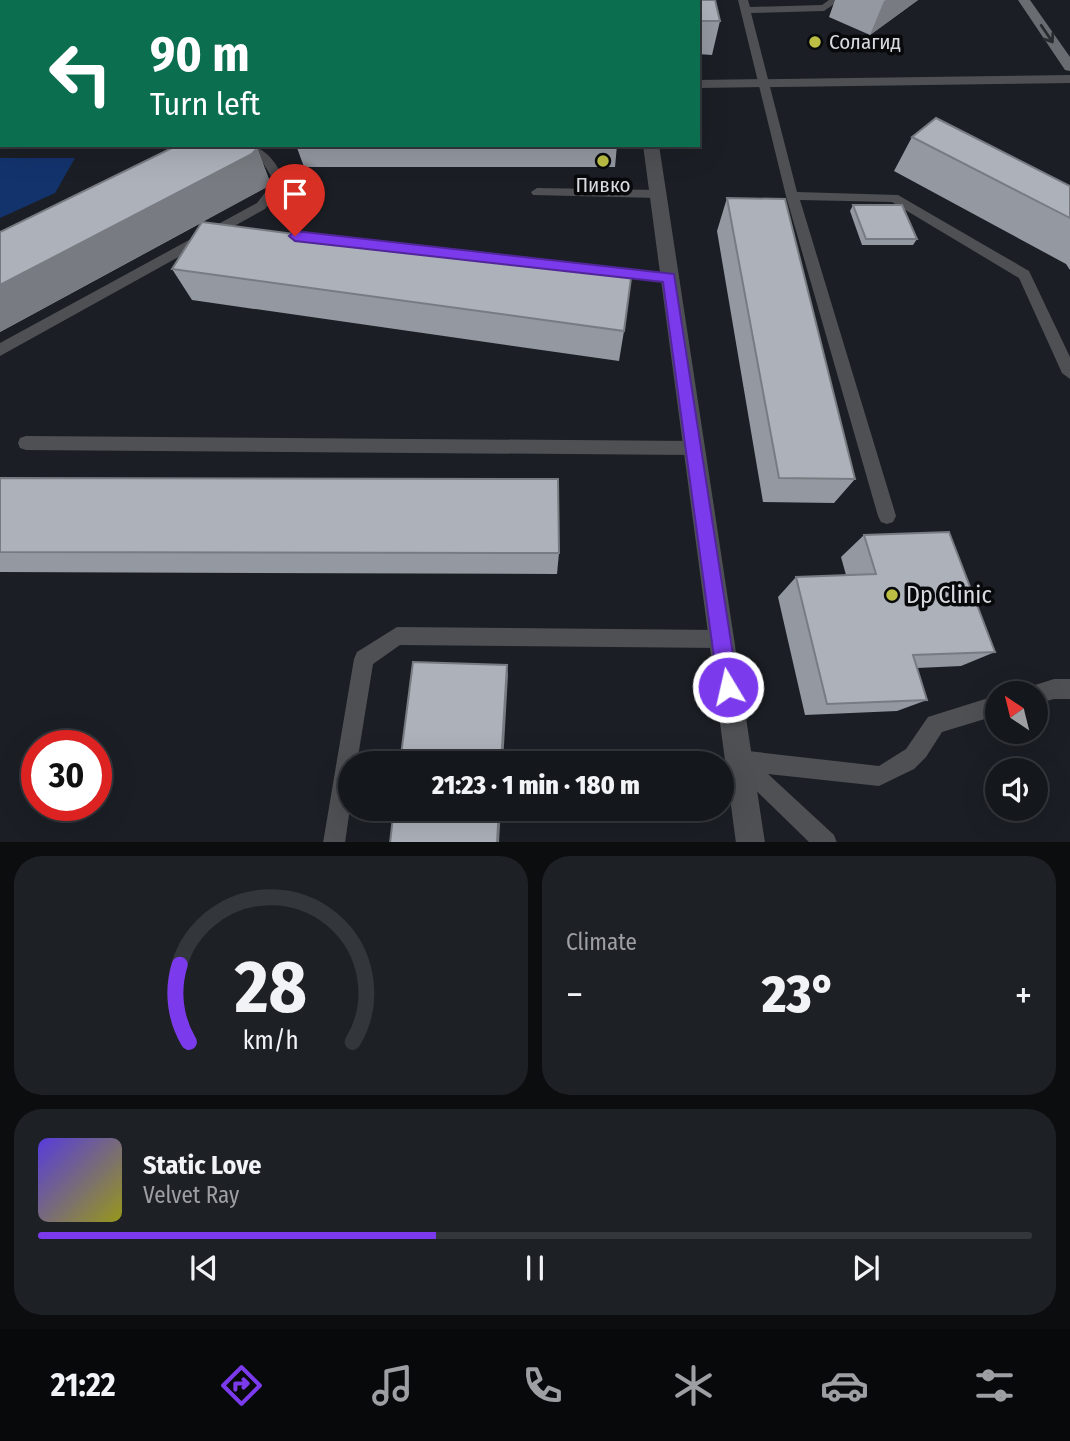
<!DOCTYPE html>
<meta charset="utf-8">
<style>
:root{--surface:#14171c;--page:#1d2025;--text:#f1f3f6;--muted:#9d9fa3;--line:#33363b;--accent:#7c3aed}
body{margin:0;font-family:"Fira Sans Condensed",sans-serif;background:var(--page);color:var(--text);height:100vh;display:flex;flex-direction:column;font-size:26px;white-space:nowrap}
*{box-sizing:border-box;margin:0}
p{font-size:23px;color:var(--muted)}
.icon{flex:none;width:38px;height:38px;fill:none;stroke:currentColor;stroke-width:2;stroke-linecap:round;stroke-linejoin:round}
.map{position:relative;height:842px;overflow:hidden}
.panel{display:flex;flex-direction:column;gap:14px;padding:14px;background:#0b0d0f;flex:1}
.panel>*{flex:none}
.hud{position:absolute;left:0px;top:0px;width:700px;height:147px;box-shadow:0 7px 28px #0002,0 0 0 2px var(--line);background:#0b6e4f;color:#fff;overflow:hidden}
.needle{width:46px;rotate:325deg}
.tools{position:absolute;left:985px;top:681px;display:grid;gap:14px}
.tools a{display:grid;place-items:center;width:63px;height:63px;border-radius:50%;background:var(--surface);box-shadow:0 7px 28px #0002,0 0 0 2px var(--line);font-size:35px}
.speed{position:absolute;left:21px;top:730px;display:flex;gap:14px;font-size:35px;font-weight:700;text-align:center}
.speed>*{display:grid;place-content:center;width:91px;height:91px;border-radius:50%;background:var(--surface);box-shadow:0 7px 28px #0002,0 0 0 2px var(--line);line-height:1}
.speed .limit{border:10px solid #d22;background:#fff;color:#111}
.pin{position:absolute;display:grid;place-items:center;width:60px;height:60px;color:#fff;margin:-72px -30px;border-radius:50% 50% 50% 0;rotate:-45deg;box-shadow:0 0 7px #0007}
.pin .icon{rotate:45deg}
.me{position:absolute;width:77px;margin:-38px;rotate:351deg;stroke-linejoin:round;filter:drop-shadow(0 0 5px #0008)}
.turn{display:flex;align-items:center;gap:24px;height:147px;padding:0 35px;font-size:32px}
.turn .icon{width:91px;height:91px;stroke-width:2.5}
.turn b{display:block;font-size:49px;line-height:60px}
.big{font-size:52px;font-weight:800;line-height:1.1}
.panel .card{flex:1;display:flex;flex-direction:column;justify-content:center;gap:10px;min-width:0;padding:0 24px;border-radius:28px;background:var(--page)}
.panel .dial{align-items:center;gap:0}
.dial svg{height:182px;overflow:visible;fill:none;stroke:var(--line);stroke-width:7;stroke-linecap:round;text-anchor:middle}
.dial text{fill:var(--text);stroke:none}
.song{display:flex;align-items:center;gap:21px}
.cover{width:84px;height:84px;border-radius:10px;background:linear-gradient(135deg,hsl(250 70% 55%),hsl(60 70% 35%))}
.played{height:7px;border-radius:4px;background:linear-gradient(90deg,var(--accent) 40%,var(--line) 40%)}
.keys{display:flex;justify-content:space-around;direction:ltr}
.heat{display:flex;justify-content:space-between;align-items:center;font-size:38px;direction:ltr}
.panel .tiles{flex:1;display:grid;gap:14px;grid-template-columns:1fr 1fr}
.card:last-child{grid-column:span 2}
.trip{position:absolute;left:338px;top:751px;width:396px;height:70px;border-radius:35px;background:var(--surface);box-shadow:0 7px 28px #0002,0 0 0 2px var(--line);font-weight:800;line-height:70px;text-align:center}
.tab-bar{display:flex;height:112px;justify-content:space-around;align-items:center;background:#08090b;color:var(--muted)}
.tab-bar .icon{width:49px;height:49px}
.tab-bar .selected{color:var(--accent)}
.tab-bar b{font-size:32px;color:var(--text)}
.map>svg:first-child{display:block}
.green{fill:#13336d}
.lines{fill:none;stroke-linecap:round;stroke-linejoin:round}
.lane{fill:#4e5054;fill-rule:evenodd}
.street{fill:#4e5054;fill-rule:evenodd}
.secondary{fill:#696d72;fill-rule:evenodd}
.wall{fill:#9498a0}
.shaded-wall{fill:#787c82}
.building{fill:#acb1ba;stroke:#787c82;stroke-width:2}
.oneway{stroke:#292c2f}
.route{fill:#7c3aed;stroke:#51269a;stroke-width:2}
.poi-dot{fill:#bcbf44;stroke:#07090b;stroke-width:2.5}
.labels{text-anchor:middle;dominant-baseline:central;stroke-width:7;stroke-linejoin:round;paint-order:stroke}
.far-poi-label{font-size:21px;fill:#d7dade;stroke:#07090b;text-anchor:start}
.poi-label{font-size:24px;fill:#d7dade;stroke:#07090b;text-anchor:start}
</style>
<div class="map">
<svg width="1070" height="843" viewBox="0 0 1070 843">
<rect width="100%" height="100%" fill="#1b1f25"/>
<path class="green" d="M 0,158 L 75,158 L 55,193 L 0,218 Z"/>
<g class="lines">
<path class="lane" d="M 263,0 L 276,0 L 261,2 Z
M 616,0 L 626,0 L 626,2 L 616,2 Z
M 738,0 L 748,0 L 750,7 L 822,5 L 829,0 L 840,0 L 824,11 L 751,13 L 797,192 L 898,195 L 1029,271 L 1070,357 L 1070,379 L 1062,373 L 1019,278 L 892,202 L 800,200 L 896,516 L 893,522 L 887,524 L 881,522 L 878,516 L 786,196 Z
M 0,134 L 2,134 L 2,142 L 0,142 Z
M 242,145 C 266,145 275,162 286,181 L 265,209 L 0,356 L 0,343 L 257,203 L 274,181 L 263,163 Z
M 537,188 L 658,190 L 664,194 L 658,198 L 533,195 L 531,192 Z
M 351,237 L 669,273 L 676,278 L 669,283 L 351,247 L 344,242 Z
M 26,436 L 693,441 L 699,443 L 701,448 L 699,453 L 693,455 L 26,450 L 20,448 L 18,443 L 20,438 Z
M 397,627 L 720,630 L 727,632 L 729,639 L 727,646 L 720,648 L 400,645 L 373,664 L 357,763 L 350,763 L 350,808 L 345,843 L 323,843 L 354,659 L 357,652 Z
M 1054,679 L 1070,679 L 1070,699 L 1054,699 L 1036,704 L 1036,693 L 1027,693 L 1029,687 Z
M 998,695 L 998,715 L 942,732 L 926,757 L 914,769 L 879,786 L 768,774 L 834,835 L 837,843 L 810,843 L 732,767 L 729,760 L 732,753 L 739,750 L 879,766 L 906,749 L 928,717 Z"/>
<path class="street" d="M 0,13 L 2,13 L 2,21 L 0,21 Z
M 1070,75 L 1070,83 L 698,88 L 698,80 Z
M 643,145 L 659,145 L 765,843 L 736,843 Z"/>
<path class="secondary" d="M 1018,0 L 1030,0 L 1070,57 L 1070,71 L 1065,70 Z"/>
</g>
<path class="wall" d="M 169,0 L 252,0 L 254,2 L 171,2 Z
M 670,0 L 715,0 L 720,21 L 712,55 L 698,54 L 698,2 L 669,2 Z
M 835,0 L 918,0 L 870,35 L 829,17 Z
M 0,44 L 2,44 L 2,113 L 0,113 Z
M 912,137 L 1070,186 L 1070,270 L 1066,264 L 894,171 Z
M 296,145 L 617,145 L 615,167 L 304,167 Z
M 257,148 L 270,182 L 265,188 L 202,222 L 624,331 L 619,361 L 192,300 L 172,269 L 201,223 L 0,332 L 0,232 Z
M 727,198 L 855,479 L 834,503 L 763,502 L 717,231 Z
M 853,205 L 917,239 L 913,245 L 862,245 L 850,211 Z
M 0,478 L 559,553 L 557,574 L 0,572 Z
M 864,535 L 995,652 L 961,666 L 917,668 L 927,700 L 897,711 L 805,715 L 778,597 L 796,577 L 846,575 L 841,557 Z"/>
<path class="shaded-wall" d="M 416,0 L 426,0 L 426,2 L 416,2 Z
M 886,0 L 918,0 L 870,35 L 884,1 Z
M 257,148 L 270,182 L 265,188 L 0,332 L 0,285 Z
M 507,665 L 508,675 L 503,763 L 501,763 Z
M 499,808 L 501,808 L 499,843 L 497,843 Z"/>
<path class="building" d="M 187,0 L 252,0 L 254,2 L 189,2 Z
M 281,0 L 416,0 L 416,2 L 280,2 Z
M 677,0 L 715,0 L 720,21 L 698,21 L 698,2 L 677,2 Z
M 0,44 L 2,44 L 2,79 L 0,79 Z
M 936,118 L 1070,186 L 1070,218 L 912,137 Z
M 178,145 L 253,145 L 257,148 L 252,154 L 0,285 L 0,232 Z
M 727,198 L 785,199 L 855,479 L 779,478 Z
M 853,205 L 902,205 L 917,239 L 866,239 Z
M 202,222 L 631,278 L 624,331 L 172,269 Z
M 0,478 L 558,479 L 559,553 L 0,552 Z
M 949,532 L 995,652 L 913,655 L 927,700 L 827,704 L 796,577 L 876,574 L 864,535 Z
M 413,662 L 507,665 L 501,763 L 400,763 Z
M 394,808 L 499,808 L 497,843 L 390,843 Z"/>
<defs><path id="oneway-shaft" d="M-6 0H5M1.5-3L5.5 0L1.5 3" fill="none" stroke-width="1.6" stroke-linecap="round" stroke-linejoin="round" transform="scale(1.75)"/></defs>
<use class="oneway" href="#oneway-shaft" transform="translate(1047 34) rotate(56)"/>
<path class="route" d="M 295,231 L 674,274 L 738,687 L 735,694 L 728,697 L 721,694 L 718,687 L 663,282 L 295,241 L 289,236 Z"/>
<g class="poi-dot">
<circle cx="815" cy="42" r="7"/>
<circle cx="603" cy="161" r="7"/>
<circle cx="892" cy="595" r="7"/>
</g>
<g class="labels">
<g class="far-poi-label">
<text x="829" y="42">Солагид</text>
<text x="603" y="185" text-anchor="middle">Пивко</text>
</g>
<g class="poi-label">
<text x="906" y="595">Dp Clinic</text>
</g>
</g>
</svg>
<div class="tools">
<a><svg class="needle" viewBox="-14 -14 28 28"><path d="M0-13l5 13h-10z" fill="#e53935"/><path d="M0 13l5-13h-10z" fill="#9d9fa3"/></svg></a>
<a><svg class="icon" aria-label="sound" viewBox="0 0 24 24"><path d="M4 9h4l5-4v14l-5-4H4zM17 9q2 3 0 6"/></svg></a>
</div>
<div class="speed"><div class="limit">30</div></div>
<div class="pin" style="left:295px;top:236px;background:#d93025"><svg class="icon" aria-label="arrive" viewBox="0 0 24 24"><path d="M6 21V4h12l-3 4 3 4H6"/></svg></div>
<svg class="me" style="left:728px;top:687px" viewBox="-20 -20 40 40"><circle r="17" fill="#7c3aed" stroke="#fff" stroke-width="3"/><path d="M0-11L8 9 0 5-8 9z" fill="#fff"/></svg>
<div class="trip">21:23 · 1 min · 180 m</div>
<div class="hud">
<div class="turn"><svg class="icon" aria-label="left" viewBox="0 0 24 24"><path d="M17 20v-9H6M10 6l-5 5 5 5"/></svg><div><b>90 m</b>Turn left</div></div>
</div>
</div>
<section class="panel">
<div class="tiles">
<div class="card dial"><svg viewBox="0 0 100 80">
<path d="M14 69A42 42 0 1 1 86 69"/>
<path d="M14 69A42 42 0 0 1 10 35" stroke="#7c3aed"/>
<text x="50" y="56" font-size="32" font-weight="700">28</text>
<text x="50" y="72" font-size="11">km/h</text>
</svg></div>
<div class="card"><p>Climate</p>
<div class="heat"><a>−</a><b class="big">23°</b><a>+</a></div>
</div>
<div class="card">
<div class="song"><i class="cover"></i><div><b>Static Love</b><p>Velvet Ray</p></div></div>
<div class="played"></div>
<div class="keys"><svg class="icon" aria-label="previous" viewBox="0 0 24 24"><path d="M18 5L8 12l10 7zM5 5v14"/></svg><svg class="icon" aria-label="pause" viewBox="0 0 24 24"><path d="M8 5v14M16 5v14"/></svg><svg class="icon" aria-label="next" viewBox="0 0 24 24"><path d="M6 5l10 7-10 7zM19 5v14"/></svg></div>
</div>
</div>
</section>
<nav class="tab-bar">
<b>21:22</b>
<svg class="icon selected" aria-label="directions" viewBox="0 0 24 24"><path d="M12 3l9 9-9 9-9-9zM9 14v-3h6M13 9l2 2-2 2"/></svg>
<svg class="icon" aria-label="music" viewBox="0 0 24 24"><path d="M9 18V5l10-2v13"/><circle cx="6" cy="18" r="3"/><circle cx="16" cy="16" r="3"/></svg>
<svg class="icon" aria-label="phone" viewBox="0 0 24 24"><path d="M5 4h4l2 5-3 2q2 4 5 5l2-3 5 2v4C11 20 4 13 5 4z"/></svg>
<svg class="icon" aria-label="climate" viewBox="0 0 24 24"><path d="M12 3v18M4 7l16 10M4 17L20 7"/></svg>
<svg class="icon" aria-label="car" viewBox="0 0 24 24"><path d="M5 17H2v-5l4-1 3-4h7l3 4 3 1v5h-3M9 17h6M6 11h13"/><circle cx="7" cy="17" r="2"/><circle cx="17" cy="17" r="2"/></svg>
<svg class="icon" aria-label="filters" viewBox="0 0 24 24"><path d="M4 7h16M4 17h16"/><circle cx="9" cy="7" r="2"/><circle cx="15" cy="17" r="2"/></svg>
</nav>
